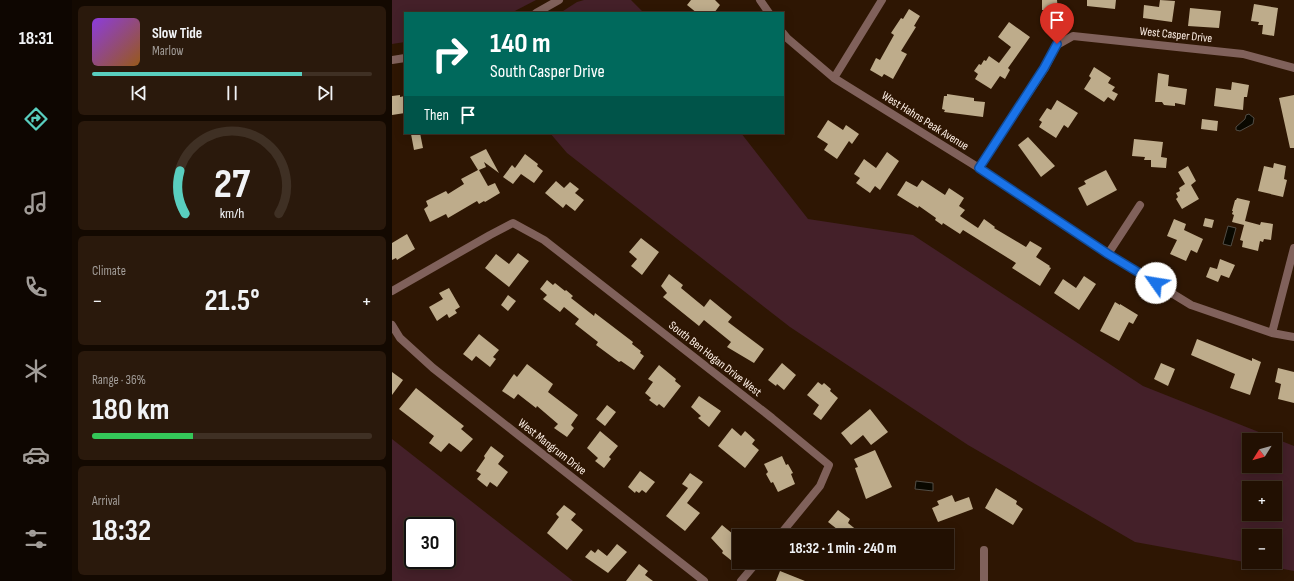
<!DOCTYPE html>
<meta charset="utf-8">
<style>
:root{--surface:#221002;--page:#2a190c;--text:#f1f3f6;--muted:#a29d99;--line:#3f3024;--accent:#59cebf}
body{margin:0;font-family:"Sofia Sans Condensed",sans-serif;background:var(--page);color:var(--text);height:100vh;display:flex;flex-direction:column;font-size:15px;white-space:nowrap}
*{box-sizing:border-box;margin:0}
p{font-size:13px;color:var(--muted)}
.icon{flex:none;width:22px;height:22px;fill:none;stroke:currentColor;stroke-width:2;stroke-linecap:round;stroke-linejoin:round}
.map{position:relative;flex:1;overflow:hidden}
.side{display:flex;flex-direction:column;gap:6px;padding:6px;background:#130901;width:320px}
.side>*{flex:none}
.guide{position:absolute;left:12px;top:12px;width:380px;height:122px;border-radius:0px;box-shadow:0 2px 10px #0003,0 0 0 1px var(--line);background:#00695c;color:#fff;overflow:hidden}
.needle{width:26px;rotate:233deg}
.tools{position:absolute;left:850px;top:433px;display:grid;gap:8px}
.tools a{display:grid;place-items:center;width:40px;height:40px;border-radius:0px;background:var(--surface);box-shadow:0 2px 10px #0003,0 0 0 1px var(--line);font-size:20px}
.speed{position:absolute;left:12px;top:517px;display:flex;gap:8px;font-size:20px;font-weight:700;text-align:center}
.speed>*{display:grid;place-content:center;width:52px;height:52px;border-radius:50%;background:var(--surface);box-shadow:0 2px 10px #0003,0 0 0 1px var(--line);line-height:1}
.speed .limit{border:2px solid #111;border-radius:6px;background:#fff;color:#111}
.pin{position:absolute;display:grid;place-items:center;width:34px;height:34px;color:#fff;margin:-41px -17px;border-radius:50% 50% 50% 0;rotate:-45deg;box-shadow:0 0 4px #0007}
.pin .icon{rotate:45deg}
.me{position:absolute;width:44px;margin:-22px;rotate:302deg;stroke-linejoin:round;filter:drop-shadow(0 0 3px #0008)}
.turn{display:flex;align-items:center;gap:14px;height:84px;padding:0 20px;font-size:18px}
.turn .icon{width:52px;height:52px;stroke-width:2.5}
.turn b{display:block;font-size:28px;line-height:34px}
.then{display:flex;align-items:center;height:38px;padding:0 20px;background:#0003;gap:8px;font-size:15px}
.big{font-size:30px;font-weight:700;line-height:1.1}
.side .tile{flex:1;display:flex;flex-direction:column;justify-content:center;gap:6px;min-width:0;padding:0 14px;border-radius:6px;background:var(--page)}
.side .dial{align-items:center;gap:0}
.dial svg{height:104px;overflow:visible;fill:none;stroke:var(--line);stroke-width:7;stroke-linecap:round;text-anchor:middle}
.dial text{fill:var(--text);stroke:none}
.song{display:flex;align-items:center;gap:12px}
.cover{width:48px;height:48px;border-radius:6px;background:linear-gradient(135deg,hsl(270 70% 55%),hsl(30 70% 35%))}
.played{height:4px;border-radius:2px;background:linear-gradient(90deg,var(--accent) 75%,var(--line) 75%)}
.keys{display:flex;justify-content:space-around;direction:ltr}
.heat{display:flex;justify-content:space-between;align-items:center;font-size:22px;direction:ltr}
.charge{height:6px;border-radius:3px;background:linear-gradient(90deg,#34c759 36%,var(--line) 0)}
.trip{position:absolute;left:340px;top:529px;width:222px;height:40px;border-radius:0px;background:var(--surface);box-shadow:0 2px 10px #0003,0 0 0 1px var(--line);font-weight:700;line-height:40px;text-align:center}
main{display:flex;flex:1;min-height:0}
.menu{display:flex;flex-direction:column;width:72px;justify-content:space-around;align-items:center;background:#0e0601;color:var(--muted)}
.menu .icon{width:28px;height:28px}
.menu .active{color:var(--accent)}
.menu b{font-size:18px;color:var(--text)}
.map>svg:first-child{display:block}
.green{fill:#442029;fill-rule:evenodd}
.water{fill:#090800;stroke:#524d45}
.building{fill:#beac8b}
.lines{fill:none;stroke-linecap:round;stroke-linejoin:round}
.minor{stroke:#80615b;stroke-width:8}
.route-casing{stroke:#114b97;stroke-width:10}
.route{stroke:#1a73e8;stroke-width:7}
.labels{text-anchor:middle;dominant-baseline:central;stroke-width:4;stroke-linejoin:round;paint-order:stroke}
.street-label{font-size:12px;fill:#fdefe5;stroke:#2e1603}
</style>
<main>
<nav class="menu">
<b>18:31</b>
<svg class="icon active" aria-label="directions" viewBox="0 0 24 24"><path d="M12 3l9 9-9 9-9-9zM9 14v-3h6M13 9l2 2-2 2"/></svg>
<svg class="icon" aria-label="music" viewBox="0 0 24 24"><path d="M9 18V5l10-2v13"/><circle cx="6" cy="18" r="3"/><circle cx="16" cy="16" r="3"/></svg>
<svg class="icon" aria-label="phone" viewBox="0 0 24 24"><path d="M5 4h4l2 5-3 2q2 4 5 5l2-3 5 2v4C11 20 4 13 5 4z"/></svg>
<svg class="icon" aria-label="climate" viewBox="0 0 24 24"><path d="M12 3v18M4 7l16 10M4 17L20 7"/></svg>
<svg class="icon" aria-label="car" viewBox="0 0 24 24"><path d="M5 17H2v-5l4-1 3-4h7l3 4 3 1v5h-3M9 17h6M6 11h13"/><circle cx="7" cy="17" r="2"/><circle cx="17" cy="17" r="2"/></svg>
<svg class="icon" aria-label="filters" viewBox="0 0 24 24"><path d="M4 7h16M4 17h16"/><circle cx="9" cy="7" r="2"/><circle cx="15" cy="17" r="2"/></svg>
</nav>
<section class="side">
<div class="tile">
<div class="song"><i class="cover"></i><div><b>Slow Tide</b><p>Marlow</p></div></div>
<div class="played"></div>
<div class="keys"><svg class="icon" aria-label="previous" viewBox="0 0 24 24"><path d="M18 5L8 12l10 7zM5 5v14"/></svg><svg class="icon" aria-label="pause" viewBox="0 0 24 24"><path d="M8 5v14M16 5v14"/></svg><svg class="icon" aria-label="next" viewBox="0 0 24 24"><path d="M6 5l10 7-10 7zM19 5v14"/></svg></div>
</div>
<div class="tile dial"><svg viewBox="0 0 100 80">
<path d="M14 69A42 42 0 1 1 86 69"/>
<path d="M14 69A42 42 0 0 1 10 36" stroke="#59cebf"/>
<text x="50" y="56" font-size="32" font-weight="700">27</text>
<text x="50" y="72" font-size="11">km/h</text>
</svg></div>
<div class="tile"><p>Climate</p>
<div class="heat"><a>−</a><b class="big">21.5°</b><a>+</a></div>
</div>
<div class="tile"><p>Range · 36%</p><b class="big">180 km</b><div class="charge"></div></div>
<div class="tile"><p>Arrival</p><b class="big">18:32</b></div>
</section>
<div class="map">
<svg width="902" height="581" viewBox="0 0 902 581">
<rect width="100%" height="100%" fill="#2e1603"/>
<path class="green" d="M 0,0 L 144,0 L 119,13 L 13,13 L 13,42 L 0,44 Z
M 192,0 L 239,0 L 252,13 L 168,13 L 185,2 Z
M 158,133 L 349,133 L 416,219 L 521,235 L 751,386 L 902,446 L 902,571 L 743,542 L 576,445 L 398,327 L 175,153 ZM 857,440 L 883,440 L 883,466 L 857,466 ZM 857,488 L 883,488 L 883,514 L 857,514 ZM 857,536 L 883,536 L 883,562 L 857,562 Z
M 0,439 L 181,581 L 0,581 ZM 21,526 L 55,526 L 55,560 L 21,560 Z"/>
<path class="water" d="M 857,114 L 862,118 L 861,124 L 848,131 L 844,130 L 844,127 L 853,119 L 854,115 Z
M 836,226 L 844,228 L 839,246 L 831,244 Z
M 524,481 L 541,483 L 541,491 L 523,489 Z"/>
<path class="building" d="M 299,0 L 323,0 L 328,5 L 322,13 L 305,13 L 295,5 Z
M 650,0 L 665,0 L 666,10 L 650,10 Z
M 695,0 L 724,0 L 723,9 L 695,6 Z
M 768,0 L 783,1 L 780,22 L 751,18 L 752,5 L 767,7 Z
M 862,4 L 886,8 L 882,36 L 870,34 L 871,25 L 866,25 L 867,22 L 859,21 Z
M 798,8 L 829,11 L 827,28 L 796,26 Z
M 517,9 L 528,16 L 522,26 L 524,27 L 509,51 L 515,54 L 501,79 L 492,74 L 490,77 L 478,70 L 484,58 L 488,60 L 502,35 L 499,33 L 509,18 L 511,19 Z
M 617,22 L 638,37 L 616,68 L 618,70 L 613,79 L 608,76 L 599,89 L 583,79 L 586,74 L 582,71 L 587,64 L 589,65 L 592,60 L 594,61 L 597,56 L 607,63 L 619,47 L 606,37 Z
M 702,67 L 719,78 L 716,83 L 723,87 L 720,91 L 726,94 L 722,101 L 716,97 L 712,102 L 692,89 L 699,78 L 697,76 Z
M 766,73 L 777,75 L 776,86 L 795,89 L 793,105 L 783,103 L 783,106 L 772,105 L 770,102 L 763,102 Z
M 840,82 L 857,85 L 855,97 L 852,97 L 851,110 L 822,106 L 824,88 L 839,90 Z
M 555,94 L 582,98 L 582,101 L 593,102 L 591,117 L 552,112 L 553,110 L 550,109 L 552,96 L 555,96 Z
M 8,95 L 8,97 L 13,96 L 13,113 L 0,115 L 0,96 Z
M 902,95 L 902,148 L 898,148 L 887,98 Z
M 665,100 L 686,113 L 676,128 L 672,125 L 664,138 L 647,127 L 650,122 L 647,120 L 655,108 L 659,110 Z
M 810,119 L 826,121 L 825,131 L 809,129 Z
M 436,120 L 451,130 L 454,125 L 467,134 L 460,144 L 457,141 L 445,159 L 432,150 L 436,144 L 425,137 Z
M 28,133 L 31,148 L 22,150 L 19,134 Z
M 636,137 L 663,166 L 649,177 L 626,145 Z
M 742,139 L 771,142 L 769,157 L 775,158 L 774,168 L 759,167 L 759,160 L 752,160 L 753,157 L 740,156 Z
M 94,149 L 107,173 L 92,162 L 94,167 L 87,170 L 96,186 L 103,183 L 108,193 L 93,202 L 92,201 L 87,204 L 85,201 L 56,218 L 54,214 L 38,222 L 32,209 L 36,206 L 34,201 L 54,191 L 56,194 L 72,184 L 69,179 L 86,170 L 78,157 Z
M 495,152 L 507,161 L 488,190 L 483,186 L 478,193 L 464,183 L 468,178 L 462,174 L 472,159 L 484,168 Z
M 133,154 L 146,164 L 145,166 L 151,171 L 142,183 L 129,174 L 121,184 L 111,177 L 120,165 L 123,168 Z
M 882,163 L 894,166 L 892,179 L 895,180 L 891,197 L 866,191 L 872,166 L 881,168 Z
M 796,166 L 804,181 L 799,185 L 807,199 L 790,209 L 784,199 L 786,197 L 784,193 L 788,191 L 787,188 L 793,184 L 786,172 Z
M 714,170 L 725,190 L 695,206 L 686,188 L 694,184 L 692,181 Z
M 530,180 L 553,195 L 557,188 L 572,198 L 567,206 L 573,210 L 568,216 L 586,228 L 592,219 L 603,227 L 602,228 L 634,247 L 638,241 L 650,248 L 644,257 L 658,266 L 657,267 L 659,268 L 648,286 L 620,268 L 624,263 L 571,230 L 568,234 L 551,223 L 550,225 L 543,220 L 544,218 L 527,206 L 526,208 L 505,195 L 514,181 L 525,187 Z
M 164,181 L 172,188 L 178,182 L 187,189 L 183,193 L 192,200 L 183,211 L 174,204 L 171,208 L 153,193 Z
M 845,198 L 858,201 L 853,221 L 868,225 L 869,222 L 881,224 L 879,240 L 872,239 L 871,242 L 868,241 L 866,251 L 850,247 L 851,241 L 848,240 L 852,225 L 840,222 L 842,215 L 840,214 L 841,211 L 840,211 L 843,200 L 844,200 Z
M 813,218 L 822,220 L 820,228 L 811,226 Z
M 782,219 L 794,224 L 792,230 L 811,239 L 805,253 L 799,250 L 794,261 L 778,254 L 785,240 L 775,236 Z
M 15,234 L 23,249 L 5,260 L 4,258 L 0,260 L 0,243 Z
M 249,238 L 267,252 L 250,275 L 239,266 L 245,259 L 237,252 Z
M 126,253 L 137,261 L 117,287 L 93,268 L 104,254 L 117,264 Z
M 828,259 L 843,265 L 837,278 L 829,275 L 826,282 L 814,277 L 818,267 L 825,269 Z
M 277,274 L 291,285 L 289,288 L 312,307 L 318,299 L 340,317 L 336,322 L 372,349 L 362,363 L 335,347 L 339,342 L 312,320 L 307,326 L 271,297 L 275,293 L 269,286 Z
M 692,276 L 704,284 L 687,310 L 662,293 L 671,279 L 684,288 Z
M 155,280 L 161,285 L 163,283 L 173,291 L 174,290 L 181,296 L 179,298 L 202,316 L 203,313 L 241,342 L 240,344 L 249,351 L 248,353 L 252,356 L 242,370 L 229,361 L 227,362 L 204,345 L 206,342 L 183,324 L 187,319 L 172,307 L 168,312 L 151,299 L 155,295 L 148,289 Z
M 57,288 L 68,307 L 63,310 L 65,313 L 57,318 L 55,314 L 45,321 L 37,307 L 51,299 L 47,293 Z
M 116,295 L 124,301 L 116,311 L 109,305 Z
M 723,302 L 728,305 L 728,304 L 746,315 L 741,324 L 737,322 L 727,341 L 708,331 Z
M 87,334 L 107,350 L 101,357 L 104,359 L 98,367 L 84,356 L 80,361 L 71,354 Z
M 805,339 L 860,361 L 860,358 L 869,362 L 858,395 L 838,388 L 843,374 L 799,355 Z
M 390,363 L 404,375 L 392,390 L 385,384 L 384,386 L 376,380 Z
M 769,363 L 783,369 L 776,386 L 762,379 Z
M 135,364 L 161,384 L 156,392 L 186,415 L 179,425 L 182,428 L 175,437 L 162,428 L 166,424 L 145,406 L 144,408 L 126,394 L 122,399 L 110,391 L 122,374 L 125,377 Z
M 267,365 L 284,379 L 283,381 L 289,386 L 272,408 L 267,404 L 265,406 L 257,400 L 259,398 L 253,393 L 261,382 L 256,379 Z
M 886,368 L 902,372 L 902,403 L 886,399 L 889,384 L 883,382 Z
M 0,372 L 11,380 L 0,395 Z
M 426,382 L 430,385 L 432,383 L 439,389 L 438,391 L 446,398 L 429,420 L 421,414 L 427,405 L 415,395 Z
M 24,388 L 72,426 L 69,429 L 81,439 L 69,452 L 57,443 L 49,452 L 37,443 L 42,436 L 7,409 Z
M 307,396 L 329,411 L 317,427 L 306,418 L 309,416 L 299,407 Z
M 215,405 L 224,412 L 213,426 L 204,419 Z
M 478,409 L 496,432 L 479,445 L 471,435 L 459,445 L 449,433 Z
M 340,428 L 349,436 L 353,431 L 363,440 L 360,444 L 367,450 L 353,468 L 326,446 Z
M 208,431 L 226,446 L 217,457 L 219,459 L 212,468 L 203,461 L 206,458 L 195,448 Z
M 99,446 L 112,456 L 106,464 L 116,472 L 105,487 L 98,482 L 95,487 L 85,479 L 89,474 L 84,471 L 93,458 L 92,456 Z
M 483,450 L 500,487 L 474,499 L 463,468 L 466,467 L 462,459 Z
M 390,456 L 394,465 L 396,464 L 401,473 L 399,474 L 403,484 L 386,492 L 381,482 L 379,483 L 374,474 L 376,472 L 372,464 Z
M 248,471 L 263,482 L 254,493 L 250,490 L 247,493 L 244,491 L 243,493 L 236,487 Z
M 298,473 L 311,482 L 295,503 L 308,513 L 293,531 L 274,516 L 296,488 L 290,484 Z
M 604,488 L 625,501 L 624,504 L 631,509 L 621,525 L 593,508 Z
M 560,495 L 563,502 L 577,497 L 581,509 L 546,522 L 540,508 L 547,505 L 545,501 Z
M 172,505 L 184,514 L 179,520 L 191,530 L 175,550 L 155,533 L 167,517 L 164,514 Z
M 446,510 L 458,519 L 456,523 L 472,536 L 440,536 L 445,529 L 436,522 Z
M 330,525 L 347,539 L 347,553 L 340,561 L 330,553 L 331,551 L 319,538 Z
M 225,544 L 235,552 L 216,573 L 193,557 L 199,550 L 203,553 L 206,549 L 215,556 Z
M 247,564 L 256,571 L 253,575 L 261,581 L 234,581 Z
M 388,571 L 413,581 L 384,581 Z"/>
<g class="lines">
<path class="minor" d="M 368,0 L 377,13
M 144,13 L 167,0
M 391,33 L 395,38 L 442,78 L 587,168 L 716,254 L 799,305 L 880,333 L 902,337
M 0,60 L 13,58
M 442,78 L 490,0
M 587,168 L 653,68 L 665,45 L 681,36 L 851,54 L 902,68
M 716,254 L 748,205
M 0,291 L 98,235 L 121,223 L 152,240 L 380,418 L 437,465 L 428,486 L 387,536
M 0,325 L 8,338 L 41,368 L 312,581
M 880,333 L 902,248
M 349,581 L 365,562
M 592,581 L 592,550"/>
</g>
<g class="lines">
<defs>
<path id="route" d="M 665,44 L 652,68 L 587,168 L 716,254 L 764,283"/>
</defs>
<use href="#route" class="route-casing"/>
<use href="#route" class="route"/>
</g>
<g class="labels">
<g class="street-label">
<text transform="translate(784 35) rotate(6)">West Casper Drive</text>
<text transform="translate(533 121) rotate(32)">West Hahns Peak Avenue</text>
<text transform="translate(323 359) rotate(38)">South Ben Hogan Drive West</text>
<text transform="translate(160 447) rotate(38)">West Mangrum Drive</text>
</g>
</g>
</svg>
<div class="tools">
<a><svg class="needle" viewBox="-14 -14 28 28"><path d="M0-13l5 13h-10z" fill="#e53935"/><path d="M0 13l5-13h-10z" fill="#a29d99"/></svg></a>
<a>+</a>
<a>−</a>
</div>
<div class="speed"><div class="limit">30</div></div>
<div class="pin" style="left:665px;top:44px;background:#d93025"><svg class="icon" aria-label="arrive" viewBox="0 0 24 24"><path d="M6 21V4h12l-3 4 3 4H6"/></svg></div>
<svg class="me" style="left:764px;top:283px" viewBox="-20 -20 40 40"><circle r="19" fill="#fff"/><path d="M0-13L10 11 0 6-10 11z" fill="#1a73e8"/></svg>
<div class="trip">18:32 · 1 min · 240 m</div>
<div class="guide">
<div class="turn"><svg class="icon" aria-label="right" viewBox="0 0 24 24"><path d="M7 20v-9h11M14 6l5 5-5 5"/></svg><div><b>140 m</b>South Casper Drive</div></div>
<div class="then">Then<svg class="icon" aria-label="arrive" viewBox="0 0 24 24"><path d="M6 21V4h12l-3 4 3 4H6"/></svg></div>
</div>
</div>
</main>
